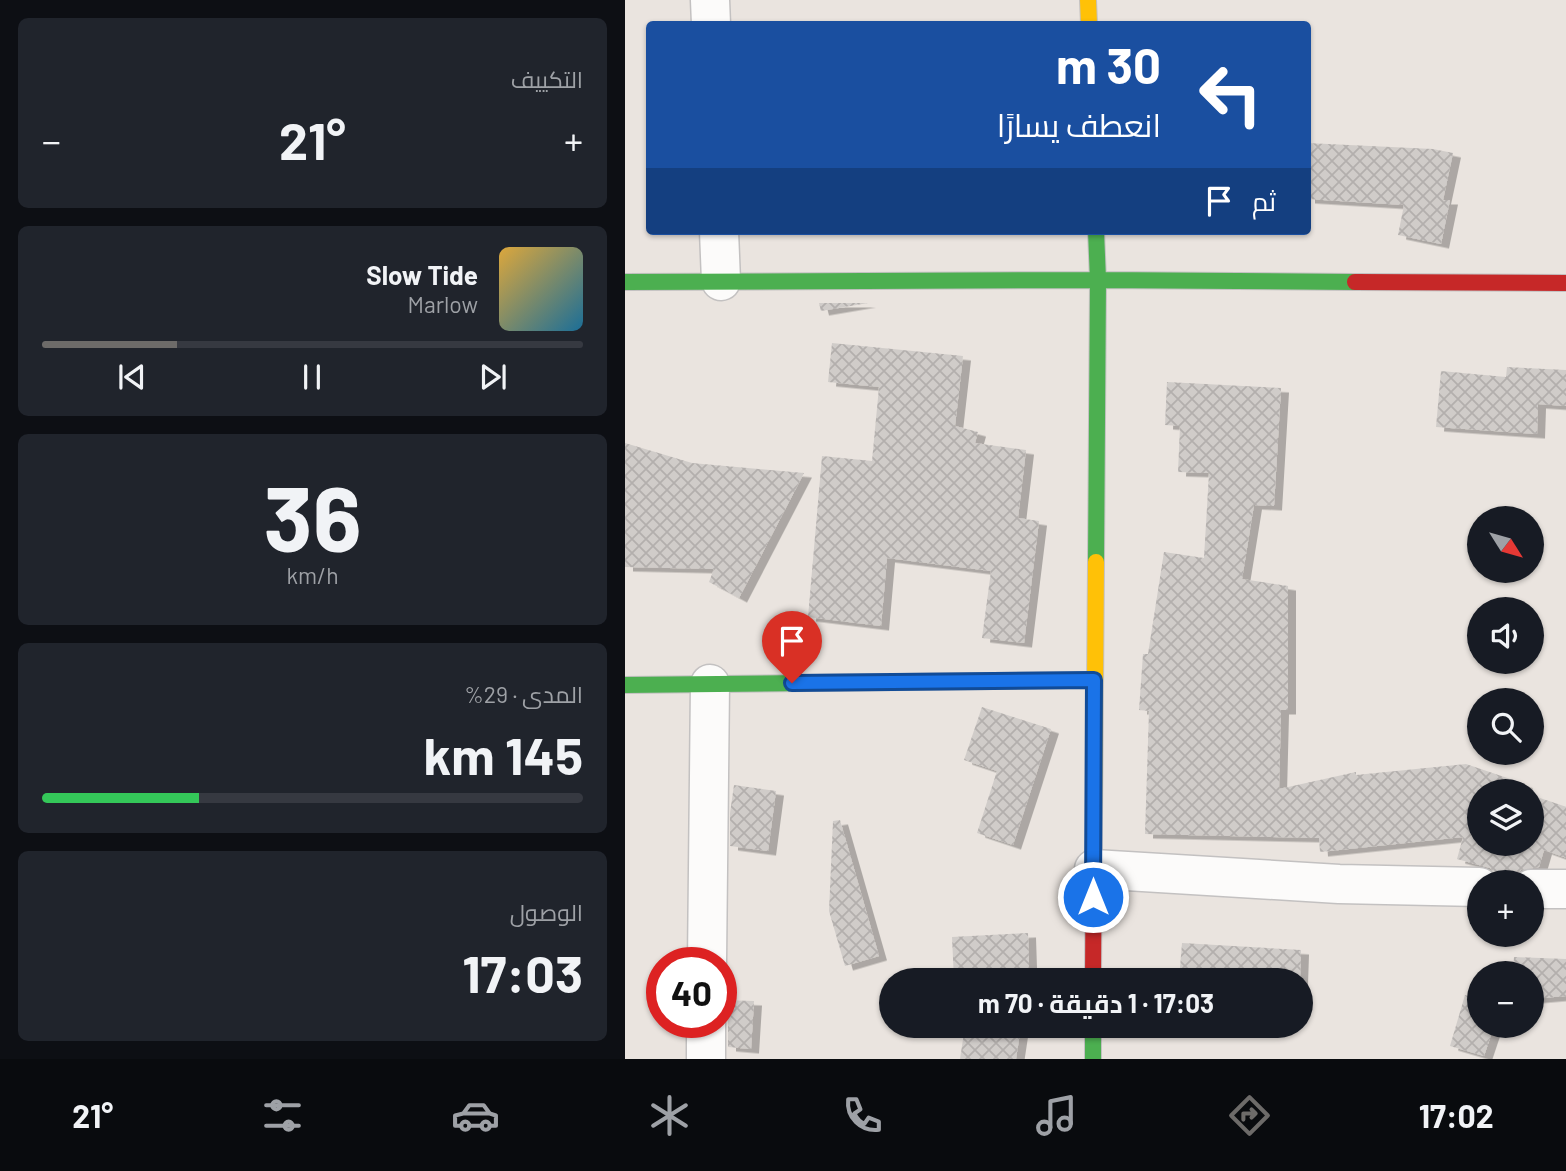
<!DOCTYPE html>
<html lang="ar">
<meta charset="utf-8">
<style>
:root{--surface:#171b24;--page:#20242c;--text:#f1f3f6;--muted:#9ea1a6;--line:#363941;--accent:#6d6b69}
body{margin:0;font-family:Barlow,Cairo,sans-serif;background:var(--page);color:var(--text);direction:rtl;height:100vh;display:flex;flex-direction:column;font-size:26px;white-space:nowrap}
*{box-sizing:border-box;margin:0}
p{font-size:23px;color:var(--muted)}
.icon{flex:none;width:38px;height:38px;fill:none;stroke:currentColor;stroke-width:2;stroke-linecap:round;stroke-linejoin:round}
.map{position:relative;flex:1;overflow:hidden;direction:ltr}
.sheet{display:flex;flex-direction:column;gap:18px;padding:18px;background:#0d0f14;width:625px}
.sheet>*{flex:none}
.top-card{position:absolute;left:21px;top:21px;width:665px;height:214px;border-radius:7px;box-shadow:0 2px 5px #0004;direction:rtl;background:#1a4fa0;color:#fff;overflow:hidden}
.needle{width:46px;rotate:127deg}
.fabs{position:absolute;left:842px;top:506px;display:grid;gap:14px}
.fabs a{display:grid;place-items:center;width:77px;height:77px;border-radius:50%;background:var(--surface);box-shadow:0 2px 5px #0004;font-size:35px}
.speed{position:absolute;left:21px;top:947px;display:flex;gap:14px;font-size:35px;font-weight:700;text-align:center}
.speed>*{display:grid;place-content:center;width:91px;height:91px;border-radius:50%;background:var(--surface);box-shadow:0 2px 5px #0004;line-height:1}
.speed .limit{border:10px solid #d22;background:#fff;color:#111}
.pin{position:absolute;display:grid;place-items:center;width:60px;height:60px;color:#fff;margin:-72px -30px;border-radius:50% 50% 50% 0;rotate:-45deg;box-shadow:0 0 7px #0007}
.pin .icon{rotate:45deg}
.me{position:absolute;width:77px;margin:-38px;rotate:0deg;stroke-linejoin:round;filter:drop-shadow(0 0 5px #0008)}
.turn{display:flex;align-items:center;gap:24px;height:147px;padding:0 35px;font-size:32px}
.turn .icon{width:91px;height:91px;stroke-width:2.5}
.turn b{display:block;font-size:49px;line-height:60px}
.then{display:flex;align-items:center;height:66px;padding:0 35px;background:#0003;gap:14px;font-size:26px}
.big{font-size:52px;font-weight:700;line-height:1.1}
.sheet .card{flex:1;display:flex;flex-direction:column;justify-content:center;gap:10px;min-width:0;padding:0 24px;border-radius:10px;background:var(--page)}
.sheet .dial{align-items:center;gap:0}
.dial b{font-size:91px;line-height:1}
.song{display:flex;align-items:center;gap:21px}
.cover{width:84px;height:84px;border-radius:10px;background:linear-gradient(135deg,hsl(40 70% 55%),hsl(200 70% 35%))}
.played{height:7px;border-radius:4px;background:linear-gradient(90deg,var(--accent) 25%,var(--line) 25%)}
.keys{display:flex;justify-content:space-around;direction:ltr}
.heat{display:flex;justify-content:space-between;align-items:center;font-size:38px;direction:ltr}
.charge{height:10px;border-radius:5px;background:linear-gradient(90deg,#34c759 29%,var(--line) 0)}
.trip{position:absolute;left:254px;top:968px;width:434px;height:70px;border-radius:35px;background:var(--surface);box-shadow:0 2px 5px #0004;font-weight:700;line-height:70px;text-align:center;direction:rtl}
.tabs{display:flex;height:112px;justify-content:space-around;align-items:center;background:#090b0e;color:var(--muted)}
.tabs .icon{width:49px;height:49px}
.tabs .current{color:var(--accent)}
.tabs b{font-size:32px;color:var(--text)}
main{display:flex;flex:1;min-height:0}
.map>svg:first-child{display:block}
.building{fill:url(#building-cross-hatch);filter:url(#shadow)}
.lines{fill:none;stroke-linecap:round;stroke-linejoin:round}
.street-casing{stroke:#c3c1c1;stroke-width:41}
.fast-casing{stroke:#c3c1c1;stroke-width:18}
.slow-casing{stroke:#c3c1c1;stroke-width:18}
.jam-casing{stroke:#c3c1c1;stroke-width:18}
.street{stroke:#fcfbfa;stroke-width:38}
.fast{stroke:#4caf50;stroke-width:16}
.slow{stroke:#ffc107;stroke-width:16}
.jam{stroke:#c62828;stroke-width:16}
.route-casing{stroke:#114b97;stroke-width:18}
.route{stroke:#1a73e8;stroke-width:12}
</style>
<main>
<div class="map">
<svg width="942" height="1059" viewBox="0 0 942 1059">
<defs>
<pattern id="building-cross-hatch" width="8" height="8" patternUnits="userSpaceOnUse" patternTransform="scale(1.75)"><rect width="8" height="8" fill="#d0ccc9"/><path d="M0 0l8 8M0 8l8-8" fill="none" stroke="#b3afad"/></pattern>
<filter id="shadow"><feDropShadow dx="8" dy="4.5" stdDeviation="0" flood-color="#0004"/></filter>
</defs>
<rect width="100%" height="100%" fill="#eae4df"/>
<path class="building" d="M 682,143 L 808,149 L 828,153 L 818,200 L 825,200 L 816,244 L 773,235 L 779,205 L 682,199 Z
M 194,303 L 243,303 L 196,311 Z
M 207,343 L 338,356 L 330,426 L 353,432 L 350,443 L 401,450 L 393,518 L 414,521 L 399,643 L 357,638 L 366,571 L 262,558 L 256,626 L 183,617 L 197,456 L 247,461 L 254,387 L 203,382 Z
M 882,367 L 942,370 L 942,406 L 913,404 L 912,434 L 811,427 L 816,371 L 881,377 Z
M 542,382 L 656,388 L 649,506 L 629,505 L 617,579 L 663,586 L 663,710 L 656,710 L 654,789 L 731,772 L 731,775 L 841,764 L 900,784 L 897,791 L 854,791 L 854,844 L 906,844 L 906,795 L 942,807 L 942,858 L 919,850 L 914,867 L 896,870 L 888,877 L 868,871 L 865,868 L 832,859 L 838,837 L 695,852 L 694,838 L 520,834 L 524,711 L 514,710 L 518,654 L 523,654 L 539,552 L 579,558 L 584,473 L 553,472 L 555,426 L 540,425 Z
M 0,443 L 67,463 L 179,473 L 114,598 L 84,582 L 89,569 L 0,567 Z
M 357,707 L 426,729 L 388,845 L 352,833 L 372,771 L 339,760 Z
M 109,785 L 151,791 L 143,851 L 105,846 L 105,813 Z
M 215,820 L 254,956 L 220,966 L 204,911 L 208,821 Z
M 403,933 L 404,964 L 402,980 L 329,980 L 327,937 Z
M 557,943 L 676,950 L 675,980 L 554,980 Z
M 889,957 L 942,959 L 942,996 L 906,999 L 906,973 L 888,973 Z
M 840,995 L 854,999 L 854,1026 L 869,1026 L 859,1056 L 825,1046 Z
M 96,1000 L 129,1001 L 126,1049 L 103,1047 L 103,1022 L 100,1012 L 96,1007 Z
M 340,1026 L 396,1026 L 391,1059 L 335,1059 Z"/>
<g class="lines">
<defs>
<path id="street" d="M 85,0 L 86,24
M 94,231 L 96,281
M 469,869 L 714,884 L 854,887
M 906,889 L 942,889
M 82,962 L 85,684
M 81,1059 L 81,1022"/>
<path id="fast" d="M 0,282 L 473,280 L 730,282
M 471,562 L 473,280 L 471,231
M 0,685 L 469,680
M 468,1026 L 468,1059"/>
<path id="slow" d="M 463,0 L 464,24
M 469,818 L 471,562"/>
<path id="jam" d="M 730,282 L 942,283
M 468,980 L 469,818"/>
</defs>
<use href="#street" class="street-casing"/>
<use href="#fast" class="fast-casing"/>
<use href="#slow" class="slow-casing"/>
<use href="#jam" class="jam-casing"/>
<use href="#street" class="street"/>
<use href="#fast" class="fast"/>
<use href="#slow" class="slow"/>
<use href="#jam" class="jam"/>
</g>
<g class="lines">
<defs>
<path id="route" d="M 167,683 L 469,680 L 468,897"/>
</defs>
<use href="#route" class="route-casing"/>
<use href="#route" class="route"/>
</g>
</svg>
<div class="fabs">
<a><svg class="needle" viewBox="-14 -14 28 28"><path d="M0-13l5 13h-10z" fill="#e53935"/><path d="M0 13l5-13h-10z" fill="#9ea1a6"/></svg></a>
<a><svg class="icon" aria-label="sound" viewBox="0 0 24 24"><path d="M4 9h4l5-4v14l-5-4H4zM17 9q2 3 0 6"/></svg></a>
<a><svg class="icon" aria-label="search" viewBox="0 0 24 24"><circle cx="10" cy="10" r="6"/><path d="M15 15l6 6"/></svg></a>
<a><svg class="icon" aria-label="layers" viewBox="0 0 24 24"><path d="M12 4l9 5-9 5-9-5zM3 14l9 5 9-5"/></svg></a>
<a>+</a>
<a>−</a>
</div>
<div class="speed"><div class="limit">40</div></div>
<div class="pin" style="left:167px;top:683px;background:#d93025"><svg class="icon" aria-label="arrive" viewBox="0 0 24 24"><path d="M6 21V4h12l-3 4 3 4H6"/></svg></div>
<svg class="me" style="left:468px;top:897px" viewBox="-20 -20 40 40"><circle r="17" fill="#1a73e8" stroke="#fff" stroke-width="3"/><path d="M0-11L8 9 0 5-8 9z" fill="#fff"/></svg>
<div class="trip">17:03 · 1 دقيقة · 70 m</div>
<div class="top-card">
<div class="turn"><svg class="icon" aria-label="left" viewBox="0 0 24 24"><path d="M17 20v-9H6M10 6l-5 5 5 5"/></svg><div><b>30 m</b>انعطف يسارًا</div></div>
<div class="then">ثم<svg class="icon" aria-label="arrive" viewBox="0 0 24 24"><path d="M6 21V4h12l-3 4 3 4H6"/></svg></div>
</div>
</div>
<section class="sheet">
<div class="card"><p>التكييف</p>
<div class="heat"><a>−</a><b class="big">21°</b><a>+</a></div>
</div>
<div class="card">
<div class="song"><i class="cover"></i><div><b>Slow Tide</b><p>Marlow</p></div></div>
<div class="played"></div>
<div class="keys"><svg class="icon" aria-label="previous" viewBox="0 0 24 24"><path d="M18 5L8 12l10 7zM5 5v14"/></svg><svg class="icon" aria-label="pause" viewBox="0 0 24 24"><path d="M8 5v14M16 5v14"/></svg><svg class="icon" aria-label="next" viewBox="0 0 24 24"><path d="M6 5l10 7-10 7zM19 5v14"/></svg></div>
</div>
<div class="card dial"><b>36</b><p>km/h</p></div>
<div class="card"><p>المدى · 29%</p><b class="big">145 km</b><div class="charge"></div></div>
<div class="card"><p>الوصول</p><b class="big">17:03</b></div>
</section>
</main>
<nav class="tabs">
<b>17:02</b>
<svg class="icon current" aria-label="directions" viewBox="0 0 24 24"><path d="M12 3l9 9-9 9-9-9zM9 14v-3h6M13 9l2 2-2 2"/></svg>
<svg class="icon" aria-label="music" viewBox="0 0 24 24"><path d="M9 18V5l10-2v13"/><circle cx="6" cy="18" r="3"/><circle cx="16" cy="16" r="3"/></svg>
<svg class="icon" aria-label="phone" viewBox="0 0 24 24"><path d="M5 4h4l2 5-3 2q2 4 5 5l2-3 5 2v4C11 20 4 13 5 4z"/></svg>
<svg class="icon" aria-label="climate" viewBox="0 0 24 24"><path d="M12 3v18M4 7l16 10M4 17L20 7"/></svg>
<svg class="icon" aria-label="car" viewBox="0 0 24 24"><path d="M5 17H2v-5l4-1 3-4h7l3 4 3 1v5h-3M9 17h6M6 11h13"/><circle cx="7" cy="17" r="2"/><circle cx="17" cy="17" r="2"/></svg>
<svg class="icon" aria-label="filters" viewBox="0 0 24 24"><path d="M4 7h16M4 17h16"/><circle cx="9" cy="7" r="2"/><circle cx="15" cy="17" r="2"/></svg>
<b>21°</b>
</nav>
